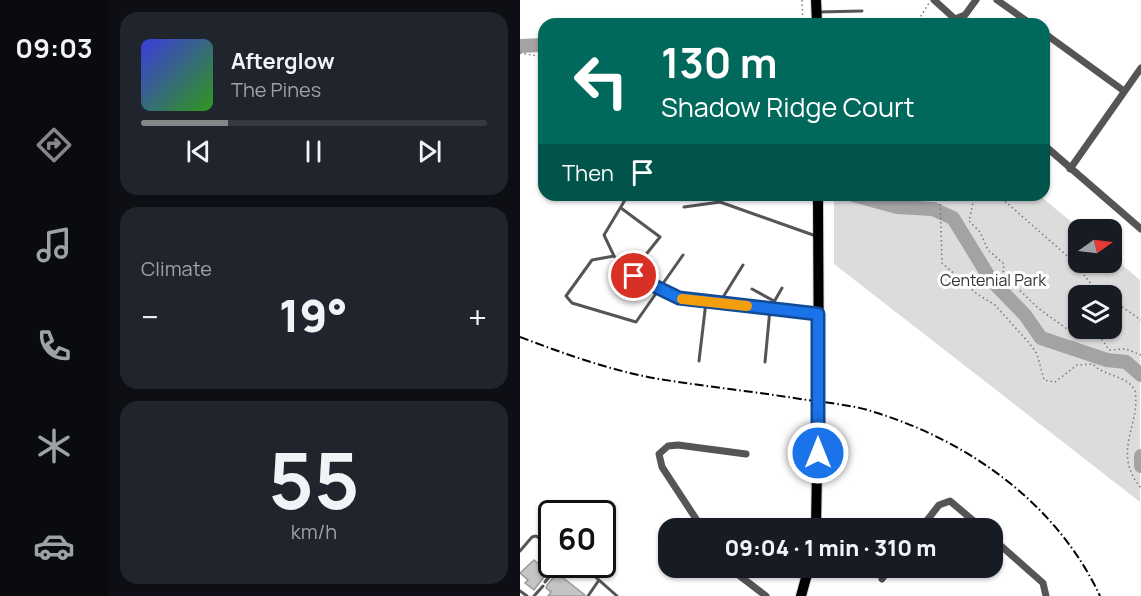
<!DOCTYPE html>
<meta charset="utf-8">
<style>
:root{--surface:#171b24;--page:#20242c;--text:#f1f3f6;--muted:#9ea1a6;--line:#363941;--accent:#858687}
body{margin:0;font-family:Manrope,sans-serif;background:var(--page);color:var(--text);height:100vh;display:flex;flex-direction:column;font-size:22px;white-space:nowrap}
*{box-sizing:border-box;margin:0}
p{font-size:20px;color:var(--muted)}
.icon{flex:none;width:33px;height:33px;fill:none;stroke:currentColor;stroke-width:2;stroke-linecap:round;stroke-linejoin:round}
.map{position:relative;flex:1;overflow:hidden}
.panel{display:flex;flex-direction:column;gap:12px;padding:12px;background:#0d0f14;width:412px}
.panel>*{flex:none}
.guide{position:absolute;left:18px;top:18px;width:512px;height:183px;border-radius:18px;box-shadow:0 2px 4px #0004;background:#00695c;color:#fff;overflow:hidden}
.needle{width:39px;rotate:76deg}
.controls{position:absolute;left:548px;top:219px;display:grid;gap:12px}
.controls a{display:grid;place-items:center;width:54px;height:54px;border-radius:12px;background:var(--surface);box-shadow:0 2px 4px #0004;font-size:30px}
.speed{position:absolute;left:18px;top:500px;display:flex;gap:12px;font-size:30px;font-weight:700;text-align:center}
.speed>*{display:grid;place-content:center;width:78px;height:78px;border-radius:50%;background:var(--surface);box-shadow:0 2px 4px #0004;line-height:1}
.speed .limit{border:3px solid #111;border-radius:9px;background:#fff;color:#111}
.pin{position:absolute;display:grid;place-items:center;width:51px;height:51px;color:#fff;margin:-26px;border:3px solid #fff;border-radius:50%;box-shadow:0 2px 6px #0007}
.me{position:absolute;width:66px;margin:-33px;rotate:0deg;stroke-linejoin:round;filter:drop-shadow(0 0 4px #0008)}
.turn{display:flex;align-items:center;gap:21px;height:126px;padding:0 24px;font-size:27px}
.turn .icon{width:78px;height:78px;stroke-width:2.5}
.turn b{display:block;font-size:42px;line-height:51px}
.then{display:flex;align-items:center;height:57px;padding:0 24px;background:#0003;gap:12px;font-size:22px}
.big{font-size:45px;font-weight:800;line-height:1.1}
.panel .tile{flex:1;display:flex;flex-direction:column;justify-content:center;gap:9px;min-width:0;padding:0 21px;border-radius:18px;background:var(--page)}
.panel .dial{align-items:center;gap:0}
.dial b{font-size:78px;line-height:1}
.song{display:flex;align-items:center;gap:18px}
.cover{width:72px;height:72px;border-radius:9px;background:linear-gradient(135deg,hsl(240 70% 55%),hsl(110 70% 35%))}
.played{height:6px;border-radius:3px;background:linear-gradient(90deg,var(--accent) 25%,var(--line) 25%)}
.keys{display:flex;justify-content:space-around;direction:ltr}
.heat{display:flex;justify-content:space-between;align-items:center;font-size:33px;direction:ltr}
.trip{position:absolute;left:138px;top:518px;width:345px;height:60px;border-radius:18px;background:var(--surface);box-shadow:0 2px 4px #0004;font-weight:800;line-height:60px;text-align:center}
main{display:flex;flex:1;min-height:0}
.tabs{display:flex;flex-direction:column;width:108px;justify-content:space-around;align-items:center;background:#090b0e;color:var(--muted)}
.tabs .icon{width:42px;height:42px}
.tabs .active{color:var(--accent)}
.tabs b{font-size:27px;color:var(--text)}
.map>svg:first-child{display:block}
.green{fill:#dcdcdc;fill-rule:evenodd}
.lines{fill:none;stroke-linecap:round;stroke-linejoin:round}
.river{stroke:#a3a3a3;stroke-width:14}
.building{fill:#c4c4c4;stroke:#999;stroke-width:1.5}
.primary-casing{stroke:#dbdbdb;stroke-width:12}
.path{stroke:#777;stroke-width:1.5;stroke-dasharray:1.5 3;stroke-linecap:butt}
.lane{stroke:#555;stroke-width:3}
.street{stroke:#555;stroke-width:7}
.primary{stroke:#000;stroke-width:10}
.rail{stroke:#000;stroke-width:2;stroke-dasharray:9 3 1.5 3;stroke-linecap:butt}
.primary-bridge-casing{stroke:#dbdbdb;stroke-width:12;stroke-linecap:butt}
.primary-bridge{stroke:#000;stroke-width:10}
.route-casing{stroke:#114b97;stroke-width:15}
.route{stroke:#1a73e8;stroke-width:10}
.slow{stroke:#f59e0b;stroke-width:10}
.labels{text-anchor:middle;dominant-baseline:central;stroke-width:6;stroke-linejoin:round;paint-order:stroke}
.park-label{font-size:16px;fill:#333;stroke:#fff}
</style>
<main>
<nav class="tabs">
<b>09:03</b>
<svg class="icon active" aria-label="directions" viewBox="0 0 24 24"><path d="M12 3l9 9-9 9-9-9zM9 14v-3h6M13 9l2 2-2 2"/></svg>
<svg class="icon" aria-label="music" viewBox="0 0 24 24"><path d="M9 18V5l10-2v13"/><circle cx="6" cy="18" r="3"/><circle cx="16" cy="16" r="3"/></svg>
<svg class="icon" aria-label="phone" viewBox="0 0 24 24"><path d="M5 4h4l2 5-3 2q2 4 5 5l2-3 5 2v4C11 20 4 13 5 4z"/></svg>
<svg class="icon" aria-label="climate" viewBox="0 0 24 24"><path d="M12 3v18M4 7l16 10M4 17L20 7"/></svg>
<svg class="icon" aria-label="car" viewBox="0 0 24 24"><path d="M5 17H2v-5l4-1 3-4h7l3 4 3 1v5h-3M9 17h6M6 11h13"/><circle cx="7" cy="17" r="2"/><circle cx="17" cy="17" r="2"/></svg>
</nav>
<section class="panel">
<div class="tile">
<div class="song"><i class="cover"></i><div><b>Afterglow</b><p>The Pines</p></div></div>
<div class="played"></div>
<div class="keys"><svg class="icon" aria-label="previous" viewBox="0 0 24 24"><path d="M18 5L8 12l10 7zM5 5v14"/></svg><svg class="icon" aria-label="pause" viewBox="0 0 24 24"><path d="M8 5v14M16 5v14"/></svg><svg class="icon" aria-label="next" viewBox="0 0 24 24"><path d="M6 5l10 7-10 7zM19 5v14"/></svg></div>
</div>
<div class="tile"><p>Climate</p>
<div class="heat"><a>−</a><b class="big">19°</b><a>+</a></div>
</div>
<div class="tile dial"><b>55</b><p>km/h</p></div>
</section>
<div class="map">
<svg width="621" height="596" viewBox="0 0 621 596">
<rect width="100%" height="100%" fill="#fff"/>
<path class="green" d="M 314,195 L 519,195 L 560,229 L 558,230 L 558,262 L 591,262 L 591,255 L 620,280 L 620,502 L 314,264 ZM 558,296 L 591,296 L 591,328 L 558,328 Z"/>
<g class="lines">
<path class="river" d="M 0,46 L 24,45
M 333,195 L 377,207 L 413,209 L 433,218 L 471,280 L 505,315 L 521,338 L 587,360 L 606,362 L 621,375
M 621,456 L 621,466"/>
</g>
<path class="building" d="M 32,553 L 32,564 L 34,564 L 14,590 L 5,583 L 8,580 L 0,573 L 14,560 L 21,566 Z
M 37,573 L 65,595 L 64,596 L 28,596 L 31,592 L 26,588 L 27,585 Z"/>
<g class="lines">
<defs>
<path id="primary" d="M 296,0 L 297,24
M 298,195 L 299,390
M 296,528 L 298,411
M 281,596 L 289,567"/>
</defs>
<use href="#primary" class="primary-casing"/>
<path class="path" d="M 282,0 L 283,24
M 396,24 L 409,3
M 0,53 L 24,57
M 420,195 L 422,263 L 457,294 L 475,305 L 510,344 L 517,354 L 524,380 L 535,382 L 557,365 L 573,364 C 584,377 608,375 615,391 C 621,425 591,452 621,488
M 451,195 L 453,203 L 449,221 L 460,232 L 468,250 L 484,264 L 483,274 L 518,308 L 547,329 L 558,327
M 469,195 L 479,196 L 553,261 L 575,289 L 585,296
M 591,299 L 621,320
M 574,328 L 589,350 L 606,349 L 621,355"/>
<path class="lane" d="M 298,12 L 342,11
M 164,207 L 200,202 L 296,236
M 101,208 L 140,237 L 120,262 L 114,276 L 94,256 L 84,235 L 108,195
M 94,256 L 72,260 L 46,296 L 52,303 L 116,322 L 163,255
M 232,289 L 254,301
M 200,302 L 223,265
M 179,361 L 186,302
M 245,362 L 250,309 L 262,288
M 0,551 L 12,537 L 16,536 L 32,547
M 61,564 L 97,596
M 25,582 L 39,564
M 0,591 L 7,596
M 14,596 L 23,586
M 68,596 L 79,580"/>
<path class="street" d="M 414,0 L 435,19
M 477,0 L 511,24
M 435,19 L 445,15 L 456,0
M 524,33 L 604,91
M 524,145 L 621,229
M 550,169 L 621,68
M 114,276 L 159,298 L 299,314
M 182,528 L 142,467 L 139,454 L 148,446 L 158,445 L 226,454
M 401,528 L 419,505 L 430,501 L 462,528
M 472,538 L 523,583 L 526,596
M 208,567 L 246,596
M 362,579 L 371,567"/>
<use href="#primary" class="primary"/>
<path class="rail" d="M 0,337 C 45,354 92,371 139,379 C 188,387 238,392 287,400 C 309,403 333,405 354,412 C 449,441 537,504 580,596"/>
<defs>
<path id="primary-bridge" d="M 298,411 L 299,390"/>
</defs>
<use href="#primary-bridge" class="primary-bridge-casing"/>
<use href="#primary-bridge" class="primary-bridge"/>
</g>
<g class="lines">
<defs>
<path id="route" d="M 114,276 L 159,298 L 298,314 L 298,453"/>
</defs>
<use href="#route" class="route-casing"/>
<use href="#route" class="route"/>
<path class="slow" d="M 162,299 L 227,306"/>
</g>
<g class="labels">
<g class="park-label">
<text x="473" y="280">Centenial Park</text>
</g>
</g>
</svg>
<div class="controls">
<a><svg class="needle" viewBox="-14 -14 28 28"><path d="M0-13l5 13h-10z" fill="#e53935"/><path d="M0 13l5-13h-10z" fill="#9ea1a6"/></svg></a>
<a><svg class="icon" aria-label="layers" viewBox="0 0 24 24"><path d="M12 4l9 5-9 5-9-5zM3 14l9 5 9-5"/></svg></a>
</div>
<div class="speed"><div class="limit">60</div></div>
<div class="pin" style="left:114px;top:276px;background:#d93025"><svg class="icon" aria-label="arrive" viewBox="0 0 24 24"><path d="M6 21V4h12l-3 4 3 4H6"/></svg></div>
<svg class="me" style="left:298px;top:453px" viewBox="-20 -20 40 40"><circle r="17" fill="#1a73e8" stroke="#fff" stroke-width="3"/><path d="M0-11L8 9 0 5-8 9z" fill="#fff"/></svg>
<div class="trip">09:04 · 1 min · 310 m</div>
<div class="guide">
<div class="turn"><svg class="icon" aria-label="left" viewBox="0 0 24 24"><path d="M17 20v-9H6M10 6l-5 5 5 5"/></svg><div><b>130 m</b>Shadow Ridge Court</div></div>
<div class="then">Then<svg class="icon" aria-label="arrive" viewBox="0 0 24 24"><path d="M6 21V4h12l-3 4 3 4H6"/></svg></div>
</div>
</div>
</main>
